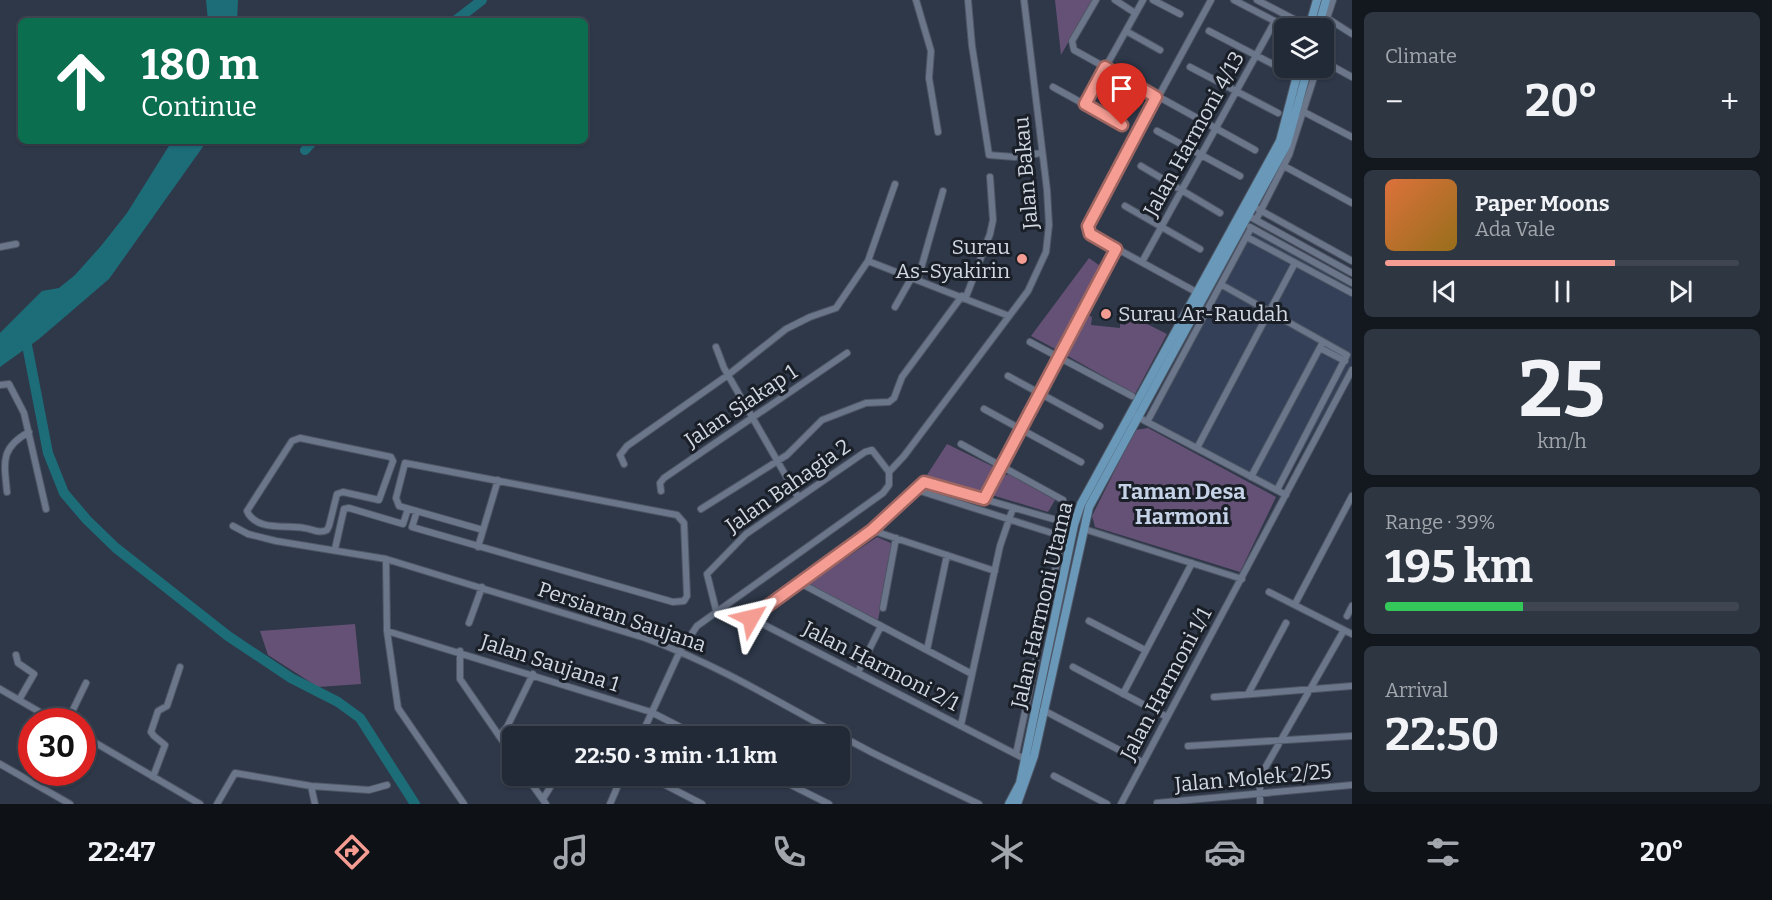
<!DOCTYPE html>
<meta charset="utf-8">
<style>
:root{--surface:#222a37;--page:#2e3642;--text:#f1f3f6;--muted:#a2a7ad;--line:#3f4652;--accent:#f59c93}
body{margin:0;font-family:Bitter,serif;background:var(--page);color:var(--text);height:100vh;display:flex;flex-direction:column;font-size:22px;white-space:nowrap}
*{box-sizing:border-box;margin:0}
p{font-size:20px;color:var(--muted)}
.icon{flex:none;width:33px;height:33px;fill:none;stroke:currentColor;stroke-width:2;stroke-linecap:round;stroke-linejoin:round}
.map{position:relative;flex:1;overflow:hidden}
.details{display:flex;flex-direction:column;gap:12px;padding:12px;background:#13171e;width:420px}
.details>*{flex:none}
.hud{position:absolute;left:18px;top:18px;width:570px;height:126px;border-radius:9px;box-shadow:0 2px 4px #0004,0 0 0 2px var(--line);background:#0b6e4f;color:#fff;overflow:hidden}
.fabs{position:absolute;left:1274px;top:18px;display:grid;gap:12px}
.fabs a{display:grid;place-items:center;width:60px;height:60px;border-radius:9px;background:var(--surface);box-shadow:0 2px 4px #0004,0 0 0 2px var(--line);font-size:30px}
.speed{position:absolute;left:18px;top:708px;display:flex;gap:12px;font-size:30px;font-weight:700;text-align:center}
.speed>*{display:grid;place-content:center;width:78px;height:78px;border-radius:50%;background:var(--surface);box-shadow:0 2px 4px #0004,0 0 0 2px var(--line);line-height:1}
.speed .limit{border:9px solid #d22;background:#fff;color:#111}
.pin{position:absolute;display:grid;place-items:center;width:51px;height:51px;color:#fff;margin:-62px -26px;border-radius:50% 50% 50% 0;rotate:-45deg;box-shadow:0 0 6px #0007}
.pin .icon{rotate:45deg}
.me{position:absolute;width:66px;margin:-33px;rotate:53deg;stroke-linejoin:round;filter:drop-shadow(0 0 4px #0008)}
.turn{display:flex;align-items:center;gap:21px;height:126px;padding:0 24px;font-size:27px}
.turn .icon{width:78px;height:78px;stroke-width:2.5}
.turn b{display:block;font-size:42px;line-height:51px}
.big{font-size:45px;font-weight:700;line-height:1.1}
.details .widget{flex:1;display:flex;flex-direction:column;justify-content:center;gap:9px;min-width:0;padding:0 21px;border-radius:9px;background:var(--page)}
.details .dial{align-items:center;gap:0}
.dial b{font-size:78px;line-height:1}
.song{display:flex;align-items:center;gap:18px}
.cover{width:72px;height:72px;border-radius:9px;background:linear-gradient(135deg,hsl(20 70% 55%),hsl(40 70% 35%))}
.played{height:6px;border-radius:3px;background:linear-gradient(90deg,var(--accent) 65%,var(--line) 65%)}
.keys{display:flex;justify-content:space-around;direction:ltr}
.heat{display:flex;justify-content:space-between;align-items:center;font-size:33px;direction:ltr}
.charge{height:9px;border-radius:4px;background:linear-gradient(90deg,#34c759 39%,var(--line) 0)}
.trip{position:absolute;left:502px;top:726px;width:348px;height:60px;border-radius:9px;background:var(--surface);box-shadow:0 2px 4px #0004,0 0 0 2px var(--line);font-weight:700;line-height:60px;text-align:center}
.tab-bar{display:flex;height:96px;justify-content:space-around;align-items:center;background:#0e1116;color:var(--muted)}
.tab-bar .icon{width:42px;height:42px}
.tab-bar .selected{color:var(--accent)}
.tab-bar b{font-size:27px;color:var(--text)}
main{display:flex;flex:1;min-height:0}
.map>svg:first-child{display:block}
.built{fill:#334057}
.green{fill:#665176}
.water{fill:#1d6d79}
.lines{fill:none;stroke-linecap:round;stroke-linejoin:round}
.river{stroke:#1d6d79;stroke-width:10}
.minor-casing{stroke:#4e5665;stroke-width:8}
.major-casing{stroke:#4e5665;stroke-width:10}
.minor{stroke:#6b768a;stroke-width:6}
.major{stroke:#6998b8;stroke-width:8}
.route-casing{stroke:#9f6560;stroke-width:15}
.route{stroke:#f59c93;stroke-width:10}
.poi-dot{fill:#f59c93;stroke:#1a1f27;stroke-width:2}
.labels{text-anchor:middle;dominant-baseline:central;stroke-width:6;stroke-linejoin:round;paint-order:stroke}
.street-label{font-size:21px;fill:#d1d8e2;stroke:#1a1f27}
.poi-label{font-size:21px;fill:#d1d8e2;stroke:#1a1f27;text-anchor:end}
.neighbourhood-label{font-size:22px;font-weight:bold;fill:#c5d2e7;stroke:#1a1f27}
</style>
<main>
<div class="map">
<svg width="1352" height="804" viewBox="0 0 1352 804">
<rect width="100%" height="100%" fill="#2e3849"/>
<path class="built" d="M 1245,229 L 1352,287 L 1352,364 L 1278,494 L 1142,423 Z"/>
<path class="green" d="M 1055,0 L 1092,0 L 1061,55 Z
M 1089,258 L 1103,268 L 1061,348 L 1057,350 L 1031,336 Z
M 1088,315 L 1092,317 L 1091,325 L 1120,328 L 1120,324 L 1125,325 L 1130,319 L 1137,323 L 1139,320 L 1167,334 L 1135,394 L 1066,355 Z
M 1148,428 L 1276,497 L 1240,572 L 1095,527 L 1092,516 L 1135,430 Z
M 947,444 L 996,468 L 981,497 L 925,478 Z
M 1009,474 L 1055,500 L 1048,512 L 992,495 L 1002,476 Z
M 877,537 L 893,544 L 878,620 L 808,584 Z
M 355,624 L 361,684 L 318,687 L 268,655 L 260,631 Z"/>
<path class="water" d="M 206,0 L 238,0 L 237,21 L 208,21 Z
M 172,141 L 207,141 L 109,279 L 39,339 L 0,367 L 0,333 L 42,291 L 59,288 L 75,275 L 101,246 L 127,213 Z"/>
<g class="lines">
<path class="river" d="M 455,21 L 482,0
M 305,150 L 313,141
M 26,340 L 48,453 L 64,493 L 87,520 L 116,548 L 228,636 L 291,678 L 338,702 L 360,718 L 415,804"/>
<defs>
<path id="minor" d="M 916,0 L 931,51 L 929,78 L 938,132
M 968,0 L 972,46 L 989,155 L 1015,157 L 1041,153
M 1096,0 L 1072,41 L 1074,50 L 1255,150
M 1115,0 L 1135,13
M 1153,0 L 1180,14
M 1234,0 L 1288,28
M 1257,0 L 1311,28
M 1333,0 L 1327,18 L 1352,34
M 1126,31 L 1160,50
M 1209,31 L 1290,73
M 1323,61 L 1352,77
M 1190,67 L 1278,113
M 1053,87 L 1122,125
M 1085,104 L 1143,0
M 1304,112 L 1352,137
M 1157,131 L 1240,176
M 1141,166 L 1220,213
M 1284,166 L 1352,203
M 1125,206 L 1200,249
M 1258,209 L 1352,261
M 1245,214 L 1352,273
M 1256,220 L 1289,155 L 1317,68
M 1250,227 L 1352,283
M 1247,237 L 1352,293
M 0,247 L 16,244
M 868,261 L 1009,316
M 1142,262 L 1275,21
M 918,279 L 943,191
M 1222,285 L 1347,355 L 1277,490
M 1198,293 L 1090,234 L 1088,226 L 1211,0
M 966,297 L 990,234 L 993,220 L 990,177
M 895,307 L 912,277
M 1030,342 L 1132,396
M 716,347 L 724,368 L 798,497
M 1320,348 L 1345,361
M 1008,376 L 1100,426
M 0,385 L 9,384 L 24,413 L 46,509
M 984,409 L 1081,462
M 1130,413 L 1286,495
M 1147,422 L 1251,228
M 300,438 L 391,457 L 393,461 L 379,500 L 343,492 L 337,494 L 329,526 L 327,530 C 318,534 313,529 304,528 C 287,525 255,531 247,511 L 292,441 Z
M 961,444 L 1063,500
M 1197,448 L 1295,263
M 624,464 L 620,455 L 627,446 L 728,375 L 786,329 L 810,317 L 836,308 L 868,261 L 895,184
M 889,472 L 904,456 L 1028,291 L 1046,252 L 1049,225 L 1047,190 L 1024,0
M 1251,477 L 1323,342
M 917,490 L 1052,533 L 1061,542 L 1016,754
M 661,491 L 660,483 L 664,478 L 847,353
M 7,492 C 4,462 0,448 29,432
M 984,499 L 1116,249
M 701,509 L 787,455 L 822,420 L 866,403 L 889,402 L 894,398 L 902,377 L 962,296
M 417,511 L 412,527 L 673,602 L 684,601 L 687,596 L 684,523 L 677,515 L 405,463 L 396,498 L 399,506 L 483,530
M 233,526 L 248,534 L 276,541 L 386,559 L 645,638 C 725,667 796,713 871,752 C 907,770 943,787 979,804
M 1084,529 L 1242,579
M 871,530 L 995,571
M 478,547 L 498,480
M 335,549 L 344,509 L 349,508 L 403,524 L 408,509
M 386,559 L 387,631 L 398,708 L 464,804
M 800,583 L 972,674
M 1269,592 L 1352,634
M 1295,604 L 1352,496
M 883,608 L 896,538
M 716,610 L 707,574 L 746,534 L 865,452 L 872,450 L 889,472
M 1347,616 L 1352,606
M 1089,621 L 1145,650
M 469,623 L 482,587
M 387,631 L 651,712 L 698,736
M 927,650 L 947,555
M 460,651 L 460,679 L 513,756
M 16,655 L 18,663 L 34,674 L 19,700
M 1073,667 L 1167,717
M 858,672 L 881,626
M 0,689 L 57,722
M 1123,694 L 1192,563
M 1248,694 L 1286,623
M 1214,697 L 1352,686
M 1043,710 L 1142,762
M 67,722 L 86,683
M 961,725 L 1000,546 L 1013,508
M 82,735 L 200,804
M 499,736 L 507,727 L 533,674
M 641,736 L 680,651 L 697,626 L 883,493 L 889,485 L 889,472
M 1188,746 L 1352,736
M 1027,760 L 751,618 L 871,530 L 924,482 L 1074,525
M 0,764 L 70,804
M 526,776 L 546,804
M 648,776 L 702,804
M 773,776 L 829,804
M 1054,776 L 1107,804
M 153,777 L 165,745 L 154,736 L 151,732 L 158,711 L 167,706 L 180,667
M 311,786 L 315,804
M 543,799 L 557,776
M 1157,803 L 1352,785
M 217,804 L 235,773 L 311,786 L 369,790 L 387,785
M 610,804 L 622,776
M 1121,804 L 1352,370
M 1260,804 L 1260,782 L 1265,768 L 1344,630"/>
<path id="major" d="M 1309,28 L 1317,0
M 1318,28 L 1326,0
M 1009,804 L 1020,783 L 1074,525 L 1081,504 L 1280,141 L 1299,68
M 1017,804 L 1034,756 L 1089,507 L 1287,144 L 1308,68"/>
</defs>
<use href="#minor" class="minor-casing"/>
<use href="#major" class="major-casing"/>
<use href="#minor" class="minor"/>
<use href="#major" class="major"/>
</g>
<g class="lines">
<defs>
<path id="route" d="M 751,618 L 872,530 L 924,482 L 984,499 L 1116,249 L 1090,234 L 1088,226 L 1156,97 L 1105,67 L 1085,104 L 1122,125"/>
</defs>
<use href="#route" class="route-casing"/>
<use href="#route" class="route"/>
</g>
<g class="poi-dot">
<circle cx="1022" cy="259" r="6"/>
<circle cx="1106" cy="314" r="6"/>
</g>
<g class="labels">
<g class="street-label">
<text transform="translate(1194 134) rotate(-61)">Jalan Harmoni 4/13</text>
<text transform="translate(1026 173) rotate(-95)">Jalan Bakau</text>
<text transform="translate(741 406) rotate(-34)">Jalan Siakap 1</text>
<text transform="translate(788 486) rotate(-35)">Jalan Bahagia 2</text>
<text transform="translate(1042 605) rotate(-77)">Jalan Harmoni Utama</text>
<text transform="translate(622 617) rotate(19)">Persiaran Saujana</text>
<text transform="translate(550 663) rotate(18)">Jalan Saujana 1</text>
<text transform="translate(881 666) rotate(27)">Jalan Harmoni 2/1</text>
<text transform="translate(1166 684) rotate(-62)">Jalan Harmoni 1/1</text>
<text transform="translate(1253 778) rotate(-5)">Jalan Molek 2/25</text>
</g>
<g class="poi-label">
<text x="1010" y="247">Surau<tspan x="1010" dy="24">As-Syakirin</tspan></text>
<text x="1118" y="314" text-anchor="start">Surau Ar-Raudah</text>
</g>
<g class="neighbourhood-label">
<text x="1182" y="491">Taman Desa<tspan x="1182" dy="25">Harmoni</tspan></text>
</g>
</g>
</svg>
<div class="fabs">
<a><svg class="icon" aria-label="layers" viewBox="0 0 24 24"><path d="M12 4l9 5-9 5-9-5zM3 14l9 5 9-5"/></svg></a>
</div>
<div class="speed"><div class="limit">30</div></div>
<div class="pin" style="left:1122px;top:125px;background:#d93025"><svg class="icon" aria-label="arrive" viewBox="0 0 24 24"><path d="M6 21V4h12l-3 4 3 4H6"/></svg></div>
<svg class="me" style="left:751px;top:618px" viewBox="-20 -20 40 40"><path d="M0-17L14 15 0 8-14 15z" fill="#f59c93" stroke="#fff" stroke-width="4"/></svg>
<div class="trip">22:50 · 3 min · 1.1 km</div>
<div class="hud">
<div class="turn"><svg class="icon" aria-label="ahead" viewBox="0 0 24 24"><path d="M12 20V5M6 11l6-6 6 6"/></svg><div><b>180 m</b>Continue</div></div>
</div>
</div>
<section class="details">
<div class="widget"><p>Climate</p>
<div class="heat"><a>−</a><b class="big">20°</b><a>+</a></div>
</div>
<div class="widget">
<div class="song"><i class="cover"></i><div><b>Paper Moons</b><p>Ada Vale</p></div></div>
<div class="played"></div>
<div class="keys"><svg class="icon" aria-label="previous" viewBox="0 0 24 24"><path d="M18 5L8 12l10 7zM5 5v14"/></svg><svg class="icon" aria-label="pause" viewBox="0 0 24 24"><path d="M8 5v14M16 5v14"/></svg><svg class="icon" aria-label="next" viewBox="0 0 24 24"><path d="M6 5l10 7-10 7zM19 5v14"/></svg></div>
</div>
<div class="widget dial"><b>25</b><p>km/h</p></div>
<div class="widget"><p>Range · 39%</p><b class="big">195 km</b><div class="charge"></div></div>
<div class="widget"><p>Arrival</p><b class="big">22:50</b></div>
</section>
</main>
<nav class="tab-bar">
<b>22:47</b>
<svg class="icon selected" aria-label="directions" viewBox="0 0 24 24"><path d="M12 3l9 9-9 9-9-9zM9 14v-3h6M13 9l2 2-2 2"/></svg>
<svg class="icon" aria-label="music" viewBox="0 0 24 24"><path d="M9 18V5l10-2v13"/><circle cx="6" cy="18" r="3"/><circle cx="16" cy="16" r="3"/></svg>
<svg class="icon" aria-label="phone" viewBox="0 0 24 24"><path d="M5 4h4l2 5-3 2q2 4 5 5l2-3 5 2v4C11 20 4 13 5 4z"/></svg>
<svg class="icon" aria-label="climate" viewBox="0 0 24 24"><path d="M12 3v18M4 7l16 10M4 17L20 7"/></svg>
<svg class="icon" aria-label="car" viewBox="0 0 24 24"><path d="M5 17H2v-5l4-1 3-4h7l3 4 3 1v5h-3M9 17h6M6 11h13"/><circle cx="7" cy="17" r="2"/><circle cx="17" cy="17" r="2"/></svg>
<svg class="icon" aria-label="filters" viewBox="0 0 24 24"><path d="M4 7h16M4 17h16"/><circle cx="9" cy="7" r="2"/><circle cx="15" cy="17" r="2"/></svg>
<b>20°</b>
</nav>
